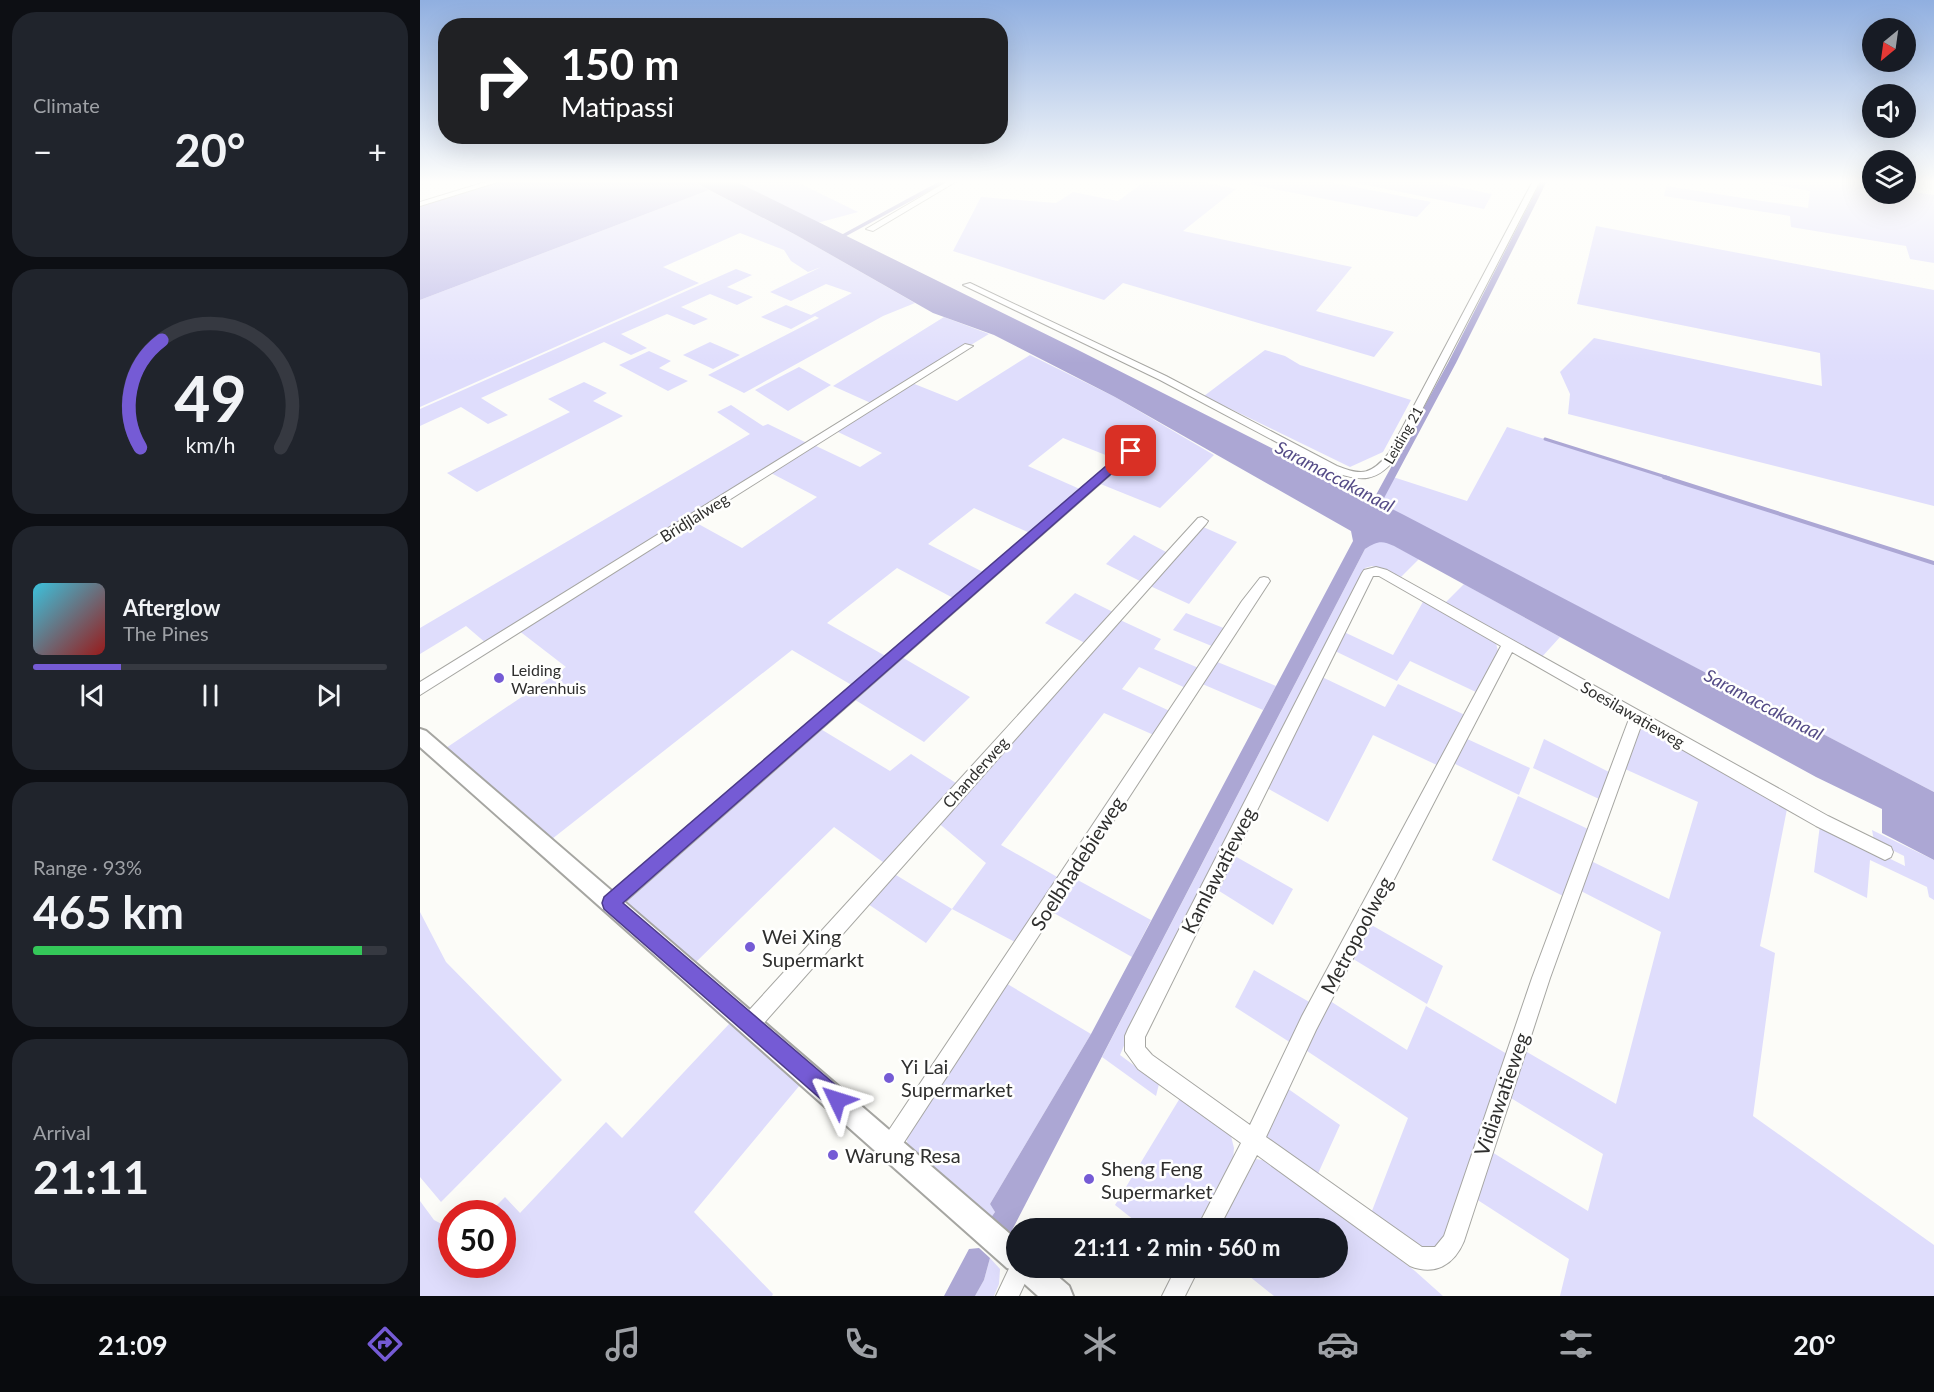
<!DOCTYPE html>
<meta charset="utf-8">
<style>
:root{--surface:#171b24;--page:#20242c;--text:#f1f3f6;--muted:#9ea1a6;--line:#363941;--accent:#755bd5}
body{margin:0;font-family:Lato,sans-serif;background:var(--page);color:var(--text);height:100vh;display:flex;flex-direction:column;font-size:22px;white-space:nowrap}
*{box-sizing:border-box;margin:0}
p{font-size:20px;color:var(--muted)}
.icon{flex:none;width:33px;height:33px;fill:none;stroke:currentColor;stroke-width:2;stroke-linecap:round;stroke-linejoin:round}
.map{position:relative;flex:1;overflow:hidden}
.panel{display:flex;flex-direction:column;gap:12px;padding:12px;background:#0d0f14;width:420px}
.panel>*{flex:none}
.banner{position:absolute;left:18px;top:18px;width:570px;height:126px;border-radius:24px;box-shadow:0 6px 24px #0002;background:#202124;color:#fff;overflow:hidden}
.needle{width:39px;rotate:209deg}
.tools{position:absolute;left:1442px;top:18px;display:grid;gap:12px}
.tools a{display:grid;place-items:center;width:54px;height:54px;border-radius:50%;background:var(--surface);box-shadow:0 6px 24px #0002;font-size:30px}
.speed{position:absolute;left:18px;top:1200px;display:flex;gap:12px;font-size:30px;font-weight:700;text-align:center}
.speed>*{display:grid;place-content:center;width:78px;height:78px;border-radius:50%;background:var(--surface);box-shadow:0 6px 24px #0002;line-height:1}
.speed .limit{border:9px solid #d22;background:#fff;color:#111}
.pin{position:absolute;display:grid;place-items:center;width:51px;height:51px;color:#fff;margin:-26px;border-radius:12px;box-shadow:0 3px 9px #0006}
.me{position:absolute;width:66px;margin:-33px;rotate:311deg;stroke-linejoin:round;filter:drop-shadow(0 0 4px #0008)}
.turn{display:flex;align-items:center;gap:21px;height:126px;padding:0 24px;font-size:27px}
.turn .icon{width:78px;height:78px;stroke-width:2.5}
.turn b{display:block;font-size:42px;line-height:51px}
.big{font-size:45px;font-weight:700;line-height:1.1}
.panel .widget{flex:1;display:flex;flex-direction:column;justify-content:center;gap:9px;min-width:0;padding:0 21px;border-radius:24px;background:var(--page)}
.panel .dial{align-items:center;gap:0}
.dial svg{height:156px;overflow:visible;fill:none;stroke:var(--line);stroke-width:7;stroke-linecap:round;text-anchor:middle}
.dial text{fill:var(--text);stroke:none}
.song{display:flex;align-items:center;gap:18px}
.cover{width:72px;height:72px;border-radius:9px;background:linear-gradient(135deg,hsl(190 70% 55%),hsl(0 70% 35%))}
.played{height:6px;border-radius:3px;background:linear-gradient(90deg,var(--accent) 25%,var(--line) 25%)}
.keys{display:flex;justify-content:space-around;direction:ltr}
.heat{display:flex;justify-content:space-between;align-items:center;font-size:33px;direction:ltr}
.charge{height:9px;border-radius:4px;background:linear-gradient(90deg,#34c759 93%,var(--line) 0)}
.trip{position:absolute;left:586px;top:1218px;width:342px;height:60px;border-radius:30px;background:var(--surface);box-shadow:0 6px 24px #0002;font-weight:700;line-height:60px;text-align:center}
.tab-bar{display:flex;height:96px;justify-content:space-around;align-items:center;background:#090b0e;color:var(--muted)}
.tab-bar .icon{width:42px;height:42px}
.tab-bar .current{color:var(--accent)}
.tab-bar b{font-size:27px;color:var(--text)}
main{display:flex;flex:1;min-height:0}
.map>svg:first-child{display:block}
.green{fill:#dfddfc}
.forest{fill:#c0bcea}
.water{fill:#aca7d4}
.lines{fill:none;stroke-linecap:round;stroke-linejoin:round}
.stream-far1{stroke:#aca7d4;stroke-width:3}
.stream{stroke:#aca7d4;stroke-width:4}
.canal{fill:#aca7d4;fill-rule:evenodd}
.minor-casing{stroke:#a6a6a2;stroke-width:2}
.major-casing{stroke:#a6a6a2;stroke-width:4}
.minor{fill:#fff;fill-rule:evenodd}
.major{fill:#fff;fill-rule:evenodd}
.route{fill:#755bd5;stroke:#4c3b8a;stroke-width:1.5}
.poi-dot{fill:#755bd5;stroke:#fffffe;stroke-width:2}
.labels{text-anchor:middle;dominant-baseline:central;stroke-width:5;stroke-linejoin:round;paint-order:stroke}
.far-street-label{font-size:14px;fill:#2f2f2e;stroke:#fffffe}
.street-label{font-size:16px;fill:#2f2f2e;stroke:#fffffe}
.poi-label{font-size:16px;fill:#2f2f2e;stroke:#fffffe;text-anchor:start}
.water-label{font-size:18px;font-style:italic;fill:#554c87;stroke:#fffffe}
.near-street-label{font-size:20px;fill:#2f2f2e;stroke:#fffffe}
.near-poi-label{font-size:20px;fill:#2f2f2e;stroke:#fffffe;text-anchor:start}
</style>
<main>
<section class="panel">
<div class="widget"><p>Climate</p>
<div class="heat"><a>−</a><b class="big">20°</b><a>+</a></div>
</div>
<div class="widget dial"><svg viewBox="0 0 100 80">
<path d="M14 69A42 42 0 1 1 86 69"/>
<path d="M14 69A42 42 0 0 1 25 14" stroke="#755bd5"/>
<text x="50" y="56" font-size="32" font-weight="700">49</text>
<text x="50" y="72" font-size="11">km/h</text>
</svg></div>
<div class="widget">
<div class="song"><i class="cover"></i><div><b>Afterglow</b><p>The Pines</p></div></div>
<div class="played"></div>
<div class="keys"><svg class="icon" aria-label="previous" viewBox="0 0 24 24"><path d="M18 5L8 12l10 7zM5 5v14"/></svg><svg class="icon" aria-label="pause" viewBox="0 0 24 24"><path d="M8 5v14M16 5v14"/></svg><svg class="icon" aria-label="next" viewBox="0 0 24 24"><path d="M6 5l10 7-10 7zM19 5v14"/></svg></div>
</div>
<div class="widget"><p>Range · 93%</p><b class="big">465 km</b><div class="charge"></div></div>
<div class="widget"><p>Arrival</p><b class="big">21:11</b></div>
</section>
<div class="map">
<svg width="1514" height="1296" viewBox="0 0 1514 1296">
<rect width="100%" height="100%" fill="#fcfcf8"/>
<path class="green" d="M 315,181 L 381,181 L 379,183 L 438,212 L 397,223 Z
M 721,181 L 780,181 L 816,189 L 763,231 L 932,267 L 896,311 L 974,332 L 954,357 L 703,283 L 684,300 L 533,251 L 561,197 L 636,203 L 653,192 L 698,201 L 724,182 Z
M 832,181 L 905,181 L 1011,202 L 997,217 L 829,184 Z
M 927,181 L 1024,181 L 1023,184 L 1072,194 L 1064,209 Z
M 1334,181 L 1452,181 L 1452,194 L 1485,194 L 1485,191 L 1514,195 L 1514,263 L 1490,259 L 1486,246 L 1371,227 L 1370,216 L 1244,196 L 1246,186 L 1388,208 L 1390,191 Z
M 289,190 L 376,235 L 495,303 L 463,316 L 324,393 L 288,375 L 399,318 L 395,316 L 371,329 L 341,317 L 366,305 L 391,315 L 432,293 L 406,284 L 371,301 L 350,292 L 401,267 L 388,272 L 371,261 L 364,250 L 320,233 L 243,267 L 279,283 L 0,407 L 0,300 Z
M 1176,226 L 1514,290 L 1514,506 L 1148,414 L 1150,394 L 1140,372 L 1174,338 L 1402,386 L 1400,353 L 1157,304 Z
M 316,269 L 332,275 L 307,287 L 333,297 L 317,305 L 290,294 L 261,307 L 288,319 L 274,325 L 247,314 L 201,334 L 227,348 L 211,355 L 184,342 L 61,398 L 88,415 L 68,424 L 41,407 L 0,426 L 0,409 Z
M 524,317 L 569,334 L 453,404 L 413,386 Z
M 290,342 L 320,355 L 293,369 L 263,355 Z
M 845,350 L 865,356 L 880,365 L 991,400 L 963,452 L 930,467 L 784,396 Z
M 229,351 L 251,361 L 239,368 L 268,381 L 248,391 L 199,365 Z
M 610,355 L 695,397 L 794,455 L 740,508 L 678,483 L 698,460 L 643,438 L 608,466 L 662,490 L 612,534 L 554,508 L 508,544 L 565,573 L 535,599 L 477,568 L 407,623 L 469,658 L 435,687 L 372,650 L 132,839 L 26,748 L 146,667 L 98,630 L 273,521 L 322,548 L 397,497 L 349,472 L 394,445 L 440,467 L 462,453 L 416,431 L 492,383 L 537,401 Z
M 379,367 L 411,385 L 368,411 L 335,390 Z
M 164,382 L 187,393 L 173,401 L 203,416 L 57,492 L 27,473 L 150,412 L 128,399 Z
M 311,405 L 343,426 L 348,424 L 389,444 L 67,644 L 46,626 L 0,654 L 0,628 L 330,434 L 297,412 Z
M 1087,427 L 1514,563 L 1514,792 L 957,502 L 970,476 L 1047,501 Z
M 781,526 L 817,542 L 769,604 L 728,585 Z
M 714,535 L 748,553 L 722,582 L 686,564 Z
M 963,540 L 999,559 L 981,577 L 952,566 L 945,568 L 714,1022 L 700,1055 L 739,1084 L 736,1096 L 682,1057 L 945,549 L 955,542 Z
M 1044,584 L 1140,637 L 1121,658 L 1025,603 Z
M 655,593 L 695,613 L 667,644 L 625,623 Z
M 1004,600 L 1076,643 L 1078,651 L 1058,693 L 990,661 L 977,681 L 915,651 L 924,632 L 973,655 Z
M 766,613 L 806,629 L 794,647 L 753,630 Z
M 698,619 L 741,639 L 734,649 L 781,669 L 768,689 L 719,667 L 702,689 L 752,712 L 736,736 L 684,713 L 581,845 L 639,878 L 595,942 L 532,909 L 506,943 L 445,902 L 471,872 L 532,909 L 566,863 L 516,821 Z
M 480,656 L 550,697 L 504,742 L 432,698 Z
M 795,661 L 856,686 L 843,710 L 780,683 Z
M 902,677 L 965,707 L 978,684 L 1045,715 L 1021,767 L 953,735 L 908,822 L 847,788 Z
M 1221,726 L 1367,809 L 1340,946 L 1355,953 L 1333,1116 L 1514,1245 L 1514,1296 L 1140,1296 L 1149,1259 L 1053,1197 L 1067,1149 L 1168,1211 L 1183,1154 L 1086,1095 L 1102,1049 L 1196,1104 L 1241,932 L 1159,890 L 1169,860 L 1249,899 L 1278,802 L 1205,769 Z
M 399,728 L 470,771 L 491,754 L 539,785 L 467,865 L 414,827 L 276,962 L 206,902 L 209,895 Z
M 1043,737 L 1110,768 L 1099,795 L 1031,762 Z
M 1124,739 L 1189,772 L 1179,799 L 1113,768 Z
M 1098,796 L 1168,829 L 1143,896 L 1072,860 Z
M 1400,825 L 1485,866 L 1484,856 L 1454,841 L 1452,830 L 1514,860 L 1514,900 L 1509,897 L 1507,887 L 1450,860 L 1447,898 L 1394,872 Z
M 813,855 L 873,889 L 853,925 L 796,889 Z
M 654,878 L 731,920 L 712,957 L 632,912 Z
M 0,912 L 26,962 L 142,1080 L 21,1202 L 0,1177 Z
M 948,923 L 1023,966 L 1007,1004 L 930,957 Z
M 834,970 L 891,1003 L 871,1043 L 815,1007 Z
M 584,982 L 671,1034 L 570,1204 L 575,1212 L 570,1219 L 488,1146 L 486,1136 Z
M 907,999 L 987,1050 L 1006,1006 L 1087,1054 L 1024,1240 L 1018,1248 L 1001,1250 L 950,1216 L 988,1118 L 881,1047 Z
M 310,1023 L 380,1085 L 274,1212 L 353,1294 L 352,1296 L 0,1296 L 0,1201 L 14,1220 L 31,1229 L 32,1264 L 82,1264 L 82,1214 L 69,1213 L 85,1197 L 100,1213 L 186,1122 L 202,1138 Z
M 864,1086 L 920,1125 L 896,1178 L 840,1138 Z
M 760,1098 L 811,1136 L 814,1148 L 813,1160 L 776,1228 L 724,1228 L 695,1205 Z
M 836,1159 L 853,1162 L 995,1271 L 1023,1296 L 854,1296 L 819,1268 L 918,1268 L 918,1228 L 798,1228 Z
M 570,1258 L 580,1269 L 579,1284 L 574,1296 L 555,1296 L 564,1280 Z"/>
<path class="forest" d="M 81,181 L 272,181 L 289,190 L 0,300 L 0,205 Z"/>
<path class="water" d="M 272,181 L 315,181 L 658,350 L 984,515 L 1514,792 L 1514,860 L 1462,833 L 1462,809 L 1396,777 L 974,546 C 962,540 957,541 945,549 L 589,1236 L 570,1219 L 575,1212 L 570,1204 L 671,1034 L 933,541 L 931,531 L 695,397 L 574,335 L 513,313 L 376,235 Z
M 559,1248 L 570,1258 L 564,1280 L 555,1296 L 524,1296 L 549,1249 Z"/>
<g class="lines">
<path class="stream-far1" d="M 1125,439 L 1249,478"/>
<path class="stream" d="M 1244,477 L 1514,563"/>
<path class="canal" d="M 520,181 L 528,181 L 417,241 L 412,240 Z
M 1121,181 L 1127,181 L 1036,363 L 955,515 L 954,517 L 946,517 L 945,515 L 1028,363 Z"/>
<defs>
<path id="minor" d="M 69,181 L 81,181 L 0,206 L 0,202 Z
M 528,181 L 537,181 L 453,231 L 446,229 Z
M 1113,181 L 1120,181 L 979,454 C 958,483 941,483 909,470 L 740,380 L 543,285 L 550,283 L 746,376 L 917,466 C 942,476 951,475 969,453 Z
M 545,344 L 553,346 L 0,695 L 0,682 Z
M 711,448 L 715,449 L 715,453 L 197,909 L 191,911 L 185,909 L 182,903 L 185,897 L 707,449 Z
M 782,517 L 788,521 L 786,524 L 336,1032 L 329,1034 L 322,1032 L 320,1025 L 322,1018 L 778,518 Z
M 956,567 L 967,570 L 1408,816 L 1471,847 L 1473,852 L 1471,857 L 1465,860 L 1396,826 L 1221,726 L 1130,978 L 1044,1241 C 1034,1265 1015,1276 990,1266 L 837,1155 L 799,1228 L 777,1228 L 821,1143 L 718,1069 L 705,1051 L 705,1036 L 708,1029 L 942,573 L 944,570 ZM 953,576 L 959,576 L 1081,646 L 882,1016 L 830,1125 L 732,1055 L 725,1047 L 725,1037 ZM 1092,652 L 1209,719 L 1112,978 L 1024,1236 L 1015,1247 L 1002,1247 L 846,1137 L 896,1030 Z
M 844,577 L 848,578 L 850,581 L 848,584 L 477,1153 L 470,1156 L 463,1153 L 460,1146 L 463,1139 L 822,601 L 840,578 Z
M 597,1258 L 597,1268 L 612,1268 L 599,1296 L 576,1296 L 593,1260 Z
M 756,1268 L 779,1268 L 765,1296 L 742,1296 Z"/>
<path id="major" d="M 0,729 L 6,731 L 597,1240 L 597,1268 L 628,1268 L 649,1286 L 653,1296 L 618,1296 L 598,1278 L 596,1271 L 587,1268 L 0,747 Z"/>
</defs>
<use href="#minor" class="minor-casing"/>
<use href="#major" class="major-casing"/>
<use href="#minor" class="minor"/>
<use href="#major" class="major"/>
</g>
<linearGradient id="sky" x2="0" y2="1"><stop stop-color="#90afe0"/><stop offset="0.5" stop-color="#fefefc"/><stop offset="1" stop-color="#fefefc" stop-opacity="0"/></linearGradient>
<rect width="1514" height="363" fill="url(#sky)"/>
<path class="route" d="M 707,448 L 715,448 L 717,451 L 203,903 L 425,1093 L 428,1100 L 425,1107 L 417,1110 L 410,1107 L 184,909 L 182,903 L 184,897 Z"/>
<g class="poi-dot">
<circle cx="79" cy="678" r="6"/>
<circle cx="330" cy="947" r="6"/>
<circle cx="469" cy="1078" r="6"/>
<circle cx="413" cy="1155" r="6"/>
<circle cx="669" cy="1179" r="6"/>
</g>
<g class="labels">
<g class="far-street-label">
<text transform="translate(983 435) rotate(-60)">Leiding 21</text>
</g>
<g class="street-label">
<text transform="translate(274 517) rotate(-32)">Bridjlalweg</text>
<text transform="translate(1213 714) rotate(30)">Soesilawatieweg</text>
<text transform="translate(555 772) rotate(-48)">Chanderweg</text>
</g>
<g class="poi-label">
<text x="91" y="669">Leiding<tspan x="91" dy="18">Warenhuis</tspan></text>
</g>
<g class="water-label">
<text transform="translate(915 476) rotate(28)">Saramaccakanaal</text>
<text transform="translate(1344 704) rotate(28)">Saramaccakanaal</text>
</g>
<g class="near-street-label">
<text transform="translate(657 863) rotate(-57)">Soelbhadebieweg</text>
<text transform="translate(798 870) rotate(-63)">Kamlawatieweg</text>
<text transform="translate(936 935) rotate(-62)">Metropoolweg</text>
<text transform="translate(1081 1094) rotate(-71)">Vidiawatieweg</text>
</g>
<g class="near-poi-label">
<text x="342" y="936">Wei Xing<tspan x="342" dy="23">Supermarkt</tspan></text>
<text x="481" y="1066">Yi Lai<tspan x="481" dy="23">Supermarket</tspan></text>
<text x="425" y="1155">Warung Resa</text>
<text x="681" y="1168">Sheng Feng<tspan x="681" dy="23">Supermarket</tspan></text>
</g>
</g>
</svg>
<div class="tools">
<a><svg class="needle" viewBox="-14 -14 28 28"><path d="M0-13l5 13h-10z" fill="#e53935"/><path d="M0 13l5-13h-10z" fill="#9ea1a6"/></svg></a>
<a><svg class="icon" aria-label="sound" viewBox="0 0 24 24"><path d="M4 9h4l5-4v14l-5-4H4zM17 9q2 3 0 6"/></svg></a>
<a><svg class="icon" aria-label="layers" viewBox="0 0 24 24"><path d="M12 4l9 5-9 5-9-5zM3 14l9 5 9-5"/></svg></a>
</div>
<div class="speed"><div class="limit">50</div></div>
<div class="pin" style="left:711px;top:451px;background:#d93025"><svg class="icon" aria-label="arrive" viewBox="0 0 24 24"><path d="M6 21V4h12l-3 4 3 4H6"/></svg></div>
<svg class="me" style="left:417px;top:1100px" viewBox="-20 -20 40 40"><path d="M0-17L14 15 0 8-14 15z" fill="#755bd5" stroke="#fff" stroke-width="4"/></svg>
<div class="trip">21:11 · 2 min · 560 m</div>
<div class="banner">
<div class="turn"><svg class="icon" aria-label="right" viewBox="0 0 24 24"><path d="M7 20v-9h11M14 6l5 5-5 5"/></svg><div><b>150 m</b>Matipassi</div></div>
</div>
</div>
</main>
<nav class="tab-bar">
<b>21:09</b>
<svg class="icon current" aria-label="directions" viewBox="0 0 24 24"><path d="M12 3l9 9-9 9-9-9zM9 14v-3h6M13 9l2 2-2 2"/></svg>
<svg class="icon" aria-label="music" viewBox="0 0 24 24"><path d="M9 18V5l10-2v13"/><circle cx="6" cy="18" r="3"/><circle cx="16" cy="16" r="3"/></svg>
<svg class="icon" aria-label="phone" viewBox="0 0 24 24"><path d="M5 4h4l2 5-3 2q2 4 5 5l2-3 5 2v4C11 20 4 13 5 4z"/></svg>
<svg class="icon" aria-label="climate" viewBox="0 0 24 24"><path d="M12 3v18M4 7l16 10M4 17L20 7"/></svg>
<svg class="icon" aria-label="car" viewBox="0 0 24 24"><path d="M5 17H2v-5l4-1 3-4h7l3 4 3 1v5h-3M9 17h6M6 11h13"/><circle cx="7" cy="17" r="2"/><circle cx="17" cy="17" r="2"/></svg>
<svg class="icon" aria-label="filters" viewBox="0 0 24 24"><path d="M4 7h16M4 17h16"/><circle cx="9" cy="7" r="2"/><circle cx="15" cy="17" r="2"/></svg>
<b>20°</b>
</nav>
